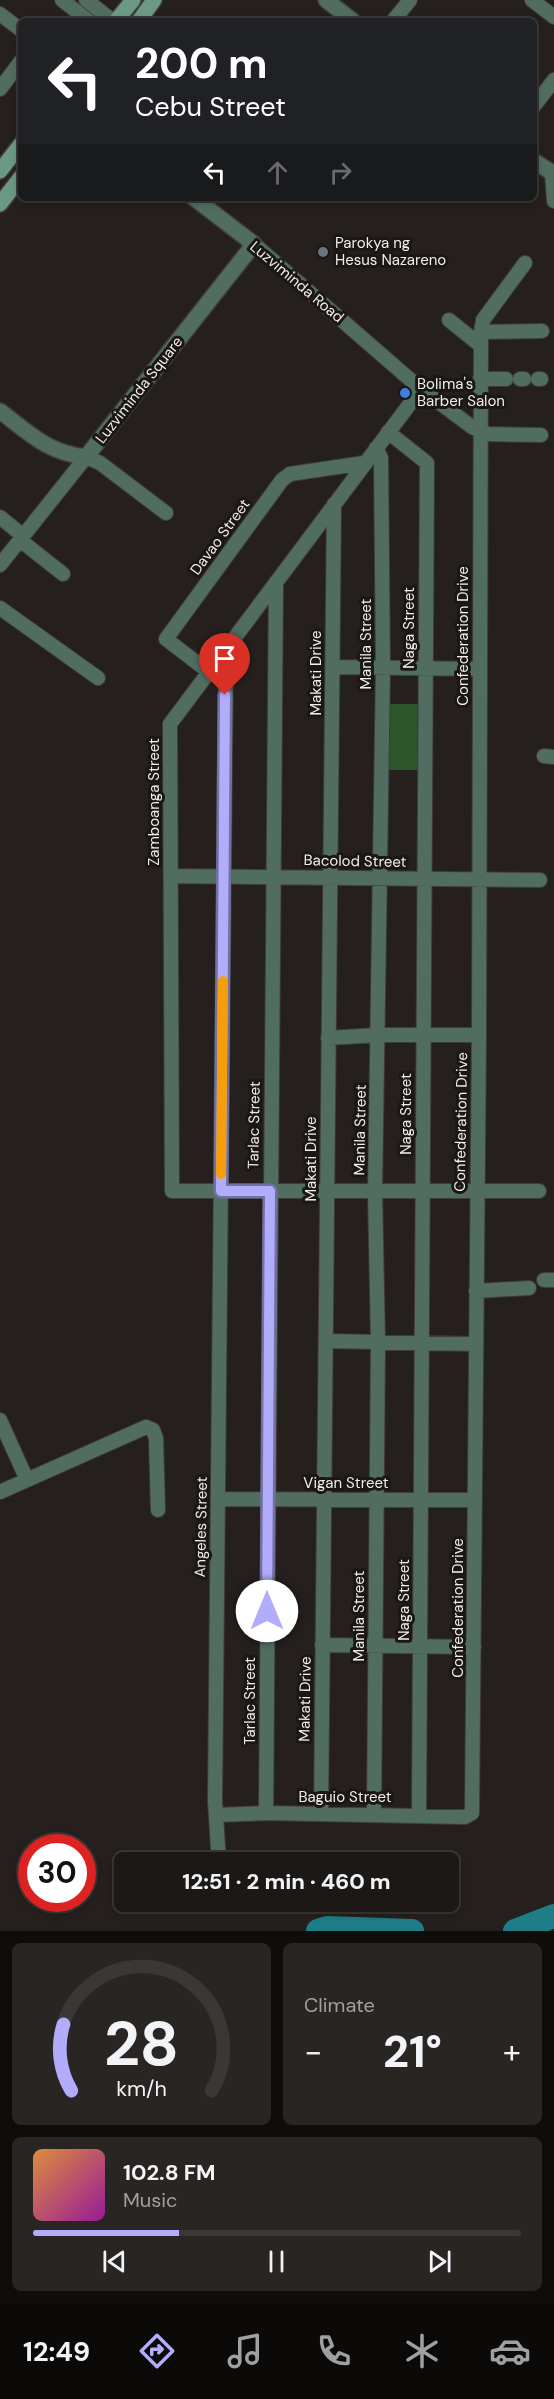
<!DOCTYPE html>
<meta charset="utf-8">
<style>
:root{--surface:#1c1816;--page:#292523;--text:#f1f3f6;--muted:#a0a0a1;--line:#3a3735;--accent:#b1adfa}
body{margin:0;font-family:"DM Sans",sans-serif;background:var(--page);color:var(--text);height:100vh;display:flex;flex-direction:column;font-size:22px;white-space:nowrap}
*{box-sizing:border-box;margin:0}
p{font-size:20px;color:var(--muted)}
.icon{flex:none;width:33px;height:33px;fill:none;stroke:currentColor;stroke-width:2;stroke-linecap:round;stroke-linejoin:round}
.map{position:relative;height:1931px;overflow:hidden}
.panel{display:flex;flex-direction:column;gap:12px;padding:12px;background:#0f0d0c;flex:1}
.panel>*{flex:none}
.banner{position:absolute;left:18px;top:18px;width:519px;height:183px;border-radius:9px;box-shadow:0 3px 9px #0003,0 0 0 2px var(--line);background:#202124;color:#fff;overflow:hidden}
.speed{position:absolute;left:18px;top:1834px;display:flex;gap:12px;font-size:30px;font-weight:700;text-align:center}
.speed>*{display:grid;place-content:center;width:78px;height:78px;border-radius:50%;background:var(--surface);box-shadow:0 3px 9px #0003,0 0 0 2px var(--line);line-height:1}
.speed .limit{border:9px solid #d22;background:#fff;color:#111}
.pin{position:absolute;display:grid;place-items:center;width:51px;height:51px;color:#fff;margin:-62px -26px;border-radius:50% 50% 50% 0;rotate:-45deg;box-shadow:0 0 6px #0007}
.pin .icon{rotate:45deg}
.me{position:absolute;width:66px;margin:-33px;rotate:0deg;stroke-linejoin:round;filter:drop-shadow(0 0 4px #0008)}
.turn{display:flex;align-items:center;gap:21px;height:126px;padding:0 18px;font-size:27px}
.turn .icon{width:78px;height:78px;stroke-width:2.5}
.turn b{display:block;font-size:42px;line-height:51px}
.lanes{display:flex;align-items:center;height:57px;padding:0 18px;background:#0003;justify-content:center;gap:30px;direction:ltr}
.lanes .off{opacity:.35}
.big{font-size:45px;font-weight:800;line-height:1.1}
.panel .tile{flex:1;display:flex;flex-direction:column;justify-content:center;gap:9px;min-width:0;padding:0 21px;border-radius:9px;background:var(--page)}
.panel .dial{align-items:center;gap:0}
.dial svg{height:156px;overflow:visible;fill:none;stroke:var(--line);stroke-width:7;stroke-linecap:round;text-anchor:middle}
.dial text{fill:var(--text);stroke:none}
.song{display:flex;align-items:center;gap:18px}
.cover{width:72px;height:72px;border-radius:9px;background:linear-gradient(135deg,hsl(30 70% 55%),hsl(300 70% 35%))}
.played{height:6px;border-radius:3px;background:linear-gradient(90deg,var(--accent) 30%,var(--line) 30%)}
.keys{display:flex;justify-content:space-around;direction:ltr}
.heat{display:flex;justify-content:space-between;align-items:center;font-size:33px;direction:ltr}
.panel .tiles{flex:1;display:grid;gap:12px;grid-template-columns:1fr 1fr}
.tile:last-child{grid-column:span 2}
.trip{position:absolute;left:114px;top:1852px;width:345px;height:60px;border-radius:9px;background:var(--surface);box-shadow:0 3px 9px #0003,0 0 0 2px var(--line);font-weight:800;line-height:60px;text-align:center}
.tabs{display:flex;height:96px;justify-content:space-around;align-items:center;background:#0b0a09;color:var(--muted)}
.tabs .icon{width:42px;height:42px}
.tabs .active{color:var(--accent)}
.tabs b{font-size:27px;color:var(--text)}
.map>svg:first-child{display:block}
.green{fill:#2c552a}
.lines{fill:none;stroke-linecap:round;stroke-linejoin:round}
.river{stroke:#1e7e87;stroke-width:24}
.minor-casing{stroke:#413d3b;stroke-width:16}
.tertiary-casing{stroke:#413d3b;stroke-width:18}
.secondary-casing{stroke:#413d3b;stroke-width:18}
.minor{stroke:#516d62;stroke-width:14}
.tertiary{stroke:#516d62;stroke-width:15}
.secondary{stroke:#6b9986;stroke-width:15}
.route-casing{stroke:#7370a2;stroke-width:15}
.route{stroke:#b1adfa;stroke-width:10}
.slow{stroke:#f59e0b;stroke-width:10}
.worship-dot{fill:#6b7280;stroke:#1b1715;stroke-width:2}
.shop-dot{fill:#3f7fe0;stroke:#1b1715;stroke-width:2}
.labels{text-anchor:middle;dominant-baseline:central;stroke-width:6;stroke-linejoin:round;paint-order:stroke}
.poi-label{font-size:15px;fill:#f0edeb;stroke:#1b1715;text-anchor:start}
.street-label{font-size:15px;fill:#f0edeb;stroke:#1b1715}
</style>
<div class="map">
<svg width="554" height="1931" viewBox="0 0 554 1931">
<rect width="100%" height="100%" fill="#25201e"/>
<path class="green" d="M 386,704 L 420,704 L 419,770 L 385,770 Z"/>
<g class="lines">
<path class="river" d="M 318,1931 L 327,1928 L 412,1931
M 515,1931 L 554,1916"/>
<defs>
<path id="minor" d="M 62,0 L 89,21
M 86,0 L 113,21
M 532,0 L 554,17
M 0,14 L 21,30
M 393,21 L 410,0
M 0,89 L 21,61
M 534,106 L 554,80
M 552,173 L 554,201
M 254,244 L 421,389 L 472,427 L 488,434 L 541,435
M 449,320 L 480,345
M 481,332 L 542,331
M 480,379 L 506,379
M 520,379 L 524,379
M 538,379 L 541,379
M 421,389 L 170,724 L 172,1191 L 539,1191
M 388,432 L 427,463 L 419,1814
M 0,517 L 23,536
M 20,540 L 63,574
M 0,565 L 86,457 L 100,463 L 166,513
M 0,608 L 98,678
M 333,667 L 479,669
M 209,672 L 166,639 L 282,480 L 290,474 L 364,463
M 544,756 L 554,757
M 171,876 L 540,880
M 328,1038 L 378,1035 L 479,1035
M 544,1280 L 554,1280
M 476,1291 L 529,1288
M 326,1341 L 476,1344
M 0,1420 L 27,1480
M 0,1492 L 146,1427 L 153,1430 L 156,1438 L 158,1510
M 218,1499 L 475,1500
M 322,1645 L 474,1647
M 266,1813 L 276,582
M 321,1814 L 334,504
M 374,1814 L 378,1342 L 375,1191 L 383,668 L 381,458 L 376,448
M 217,1815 L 266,1813 L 465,1817 L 472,1813 L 479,1035 L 481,332 L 483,320 L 525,263
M 219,1863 L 215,1801 L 226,650"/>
<path id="tertiary" d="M 326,0 L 353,21
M 534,161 L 554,174
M 0,411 C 29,433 48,453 86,457 L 254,244 L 194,198"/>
<path id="secondary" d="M 116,21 L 133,0
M 139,21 L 154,0
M 0,171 L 21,144
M 0,204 L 21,177"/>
</defs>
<use href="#minor" class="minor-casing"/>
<use href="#tertiary" class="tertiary-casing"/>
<use href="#secondary" class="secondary-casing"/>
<use href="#minor" class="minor"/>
<use href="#tertiary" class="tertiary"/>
<use href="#secondary" class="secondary"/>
</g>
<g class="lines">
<defs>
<path id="route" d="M 225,695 L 221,1191 L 270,1191 L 267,1611"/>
</defs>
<use href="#route" class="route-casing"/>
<use href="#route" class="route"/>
<path class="slow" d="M 221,1174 L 223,981"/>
</g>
<circle class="worship-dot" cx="323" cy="252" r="6"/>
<circle class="shop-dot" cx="405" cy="393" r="6"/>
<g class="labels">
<g class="poi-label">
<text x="335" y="243">Parokya ng<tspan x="335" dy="17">Hesus Nazareno</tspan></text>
<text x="417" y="384">Bolima's<tspan x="417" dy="17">Barber Salon</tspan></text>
</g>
<g class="street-label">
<text transform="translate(297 282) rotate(40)">Luzviminda Road</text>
<text transform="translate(139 390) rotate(-52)">Luzviminda Square</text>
<text transform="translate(220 537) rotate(-54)">Davao Street</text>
<text transform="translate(409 628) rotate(-90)">Naga Street</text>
<text transform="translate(463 636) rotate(-90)">Confederation Drive</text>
<text transform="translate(366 644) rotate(-90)">Manila Street</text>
<text transform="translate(316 673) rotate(-90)">Makati Drive</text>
<text transform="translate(154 802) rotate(-90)">Zamboanga Street</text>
<text transform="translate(355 861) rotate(1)">Bacolod Street</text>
<text transform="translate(406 1114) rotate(-90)">Naga Street</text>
<text transform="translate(461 1122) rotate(-89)">Confederation Drive</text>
<text transform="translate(254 1125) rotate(-89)">Tarlac Street</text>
<text transform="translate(360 1130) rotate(-89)">Manila Street</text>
<text transform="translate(311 1159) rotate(-90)">Makati Drive</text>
<text x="346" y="1483">Vigan Street</text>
<text transform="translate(201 1527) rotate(-89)">Angeles Street</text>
<text transform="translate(404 1600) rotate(-90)">Naga Street</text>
<text transform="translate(458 1608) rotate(-90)">Confederation Drive</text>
<text transform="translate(359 1616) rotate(-90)">Manila Street</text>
<text transform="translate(305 1699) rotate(-89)">Makati Drive</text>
<text transform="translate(250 1701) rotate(-90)">Tarlac Street</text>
<text x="345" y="1797">Baguio Street</text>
</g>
</g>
</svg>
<div class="speed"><div class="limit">30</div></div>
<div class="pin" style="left:225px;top:695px;background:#d93025"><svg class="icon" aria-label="arrive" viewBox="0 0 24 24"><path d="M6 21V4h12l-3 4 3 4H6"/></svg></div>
<svg class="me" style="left:267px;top:1611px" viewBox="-20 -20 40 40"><circle r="19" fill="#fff"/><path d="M0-13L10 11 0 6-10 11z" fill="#b1adfa"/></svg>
<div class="trip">12:51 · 2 min · 460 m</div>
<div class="banner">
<div class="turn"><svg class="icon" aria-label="left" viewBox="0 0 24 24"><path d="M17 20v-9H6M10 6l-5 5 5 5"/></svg><div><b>200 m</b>Cebu Street</div></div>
<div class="lanes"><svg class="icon" aria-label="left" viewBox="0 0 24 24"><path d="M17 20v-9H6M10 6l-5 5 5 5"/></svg><svg class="icon off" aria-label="ahead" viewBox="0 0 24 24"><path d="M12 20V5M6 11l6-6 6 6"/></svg><svg class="icon off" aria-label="right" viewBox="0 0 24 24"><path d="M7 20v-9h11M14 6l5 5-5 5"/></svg></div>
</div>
</div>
<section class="panel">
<div class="tiles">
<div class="tile dial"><svg viewBox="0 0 100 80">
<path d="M14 69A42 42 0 1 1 86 69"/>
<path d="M14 69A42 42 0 0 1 10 35" stroke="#b1adfa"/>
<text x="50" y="56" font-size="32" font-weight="700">28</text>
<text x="50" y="72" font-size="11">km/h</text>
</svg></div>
<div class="tile"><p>Climate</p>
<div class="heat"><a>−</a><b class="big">21°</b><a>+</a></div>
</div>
<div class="tile">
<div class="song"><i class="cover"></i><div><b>102.8 FM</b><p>Music</p></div></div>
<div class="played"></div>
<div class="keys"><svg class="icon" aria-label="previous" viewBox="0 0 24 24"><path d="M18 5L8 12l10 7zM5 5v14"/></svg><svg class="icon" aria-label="pause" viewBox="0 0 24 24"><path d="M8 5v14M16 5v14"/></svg><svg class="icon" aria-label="next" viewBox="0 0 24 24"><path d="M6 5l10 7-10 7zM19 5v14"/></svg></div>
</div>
</div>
</section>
<nav class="tabs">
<b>12:49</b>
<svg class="icon active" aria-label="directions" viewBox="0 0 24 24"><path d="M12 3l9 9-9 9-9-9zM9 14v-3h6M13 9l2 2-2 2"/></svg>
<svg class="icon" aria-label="music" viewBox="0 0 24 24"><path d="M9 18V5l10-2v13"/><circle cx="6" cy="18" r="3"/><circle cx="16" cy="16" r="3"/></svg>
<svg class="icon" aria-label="phone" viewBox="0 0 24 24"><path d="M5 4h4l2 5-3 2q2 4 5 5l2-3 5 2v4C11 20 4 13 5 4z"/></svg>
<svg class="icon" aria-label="climate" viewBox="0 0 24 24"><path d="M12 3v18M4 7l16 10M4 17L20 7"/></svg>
<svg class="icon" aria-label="car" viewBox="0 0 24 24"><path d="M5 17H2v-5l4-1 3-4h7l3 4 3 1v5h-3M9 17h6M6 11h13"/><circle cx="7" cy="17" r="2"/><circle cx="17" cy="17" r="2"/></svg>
</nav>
